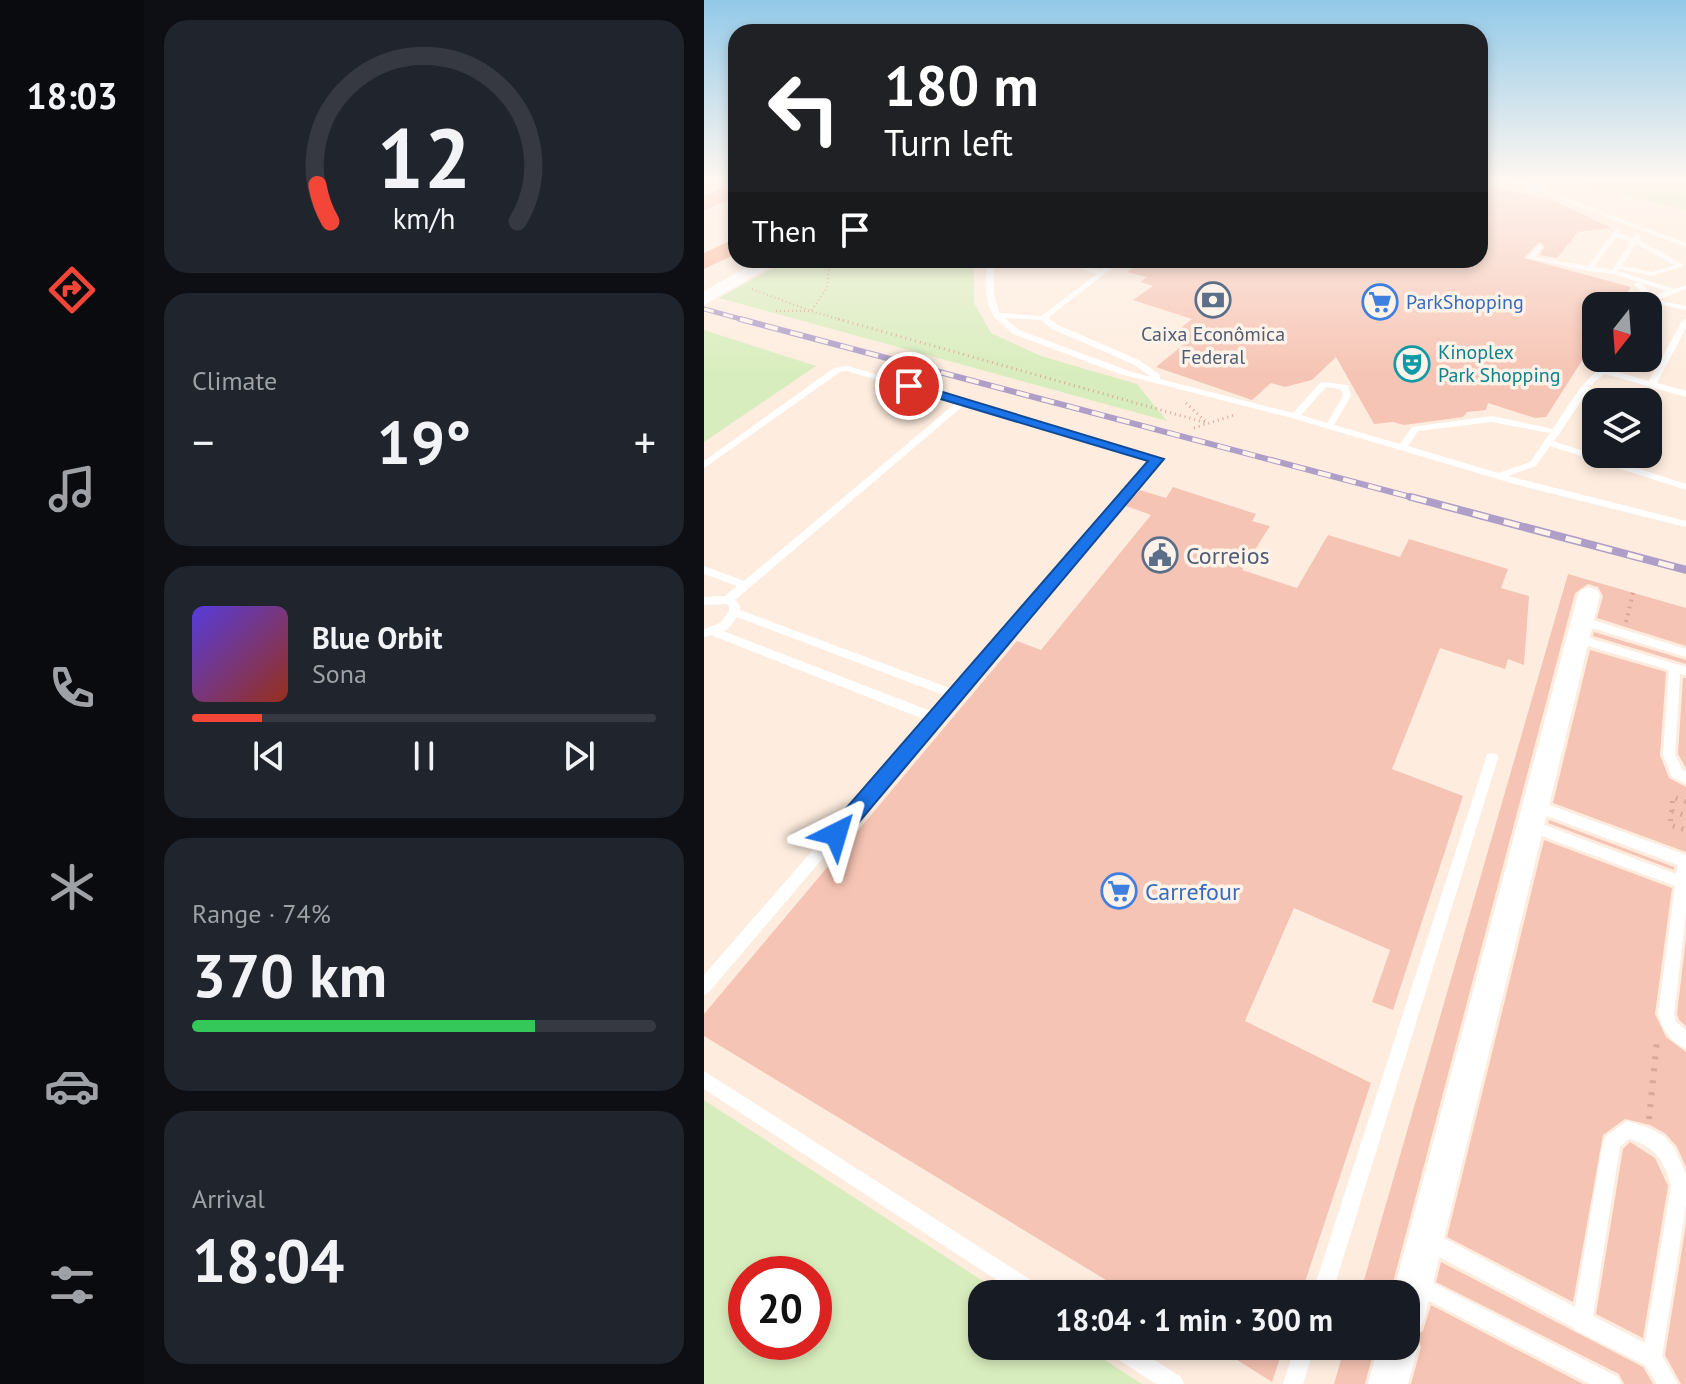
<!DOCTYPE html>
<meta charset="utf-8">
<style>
:root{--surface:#171b24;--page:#20242c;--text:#f1f3f6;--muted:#9ea1a6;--line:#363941;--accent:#f44539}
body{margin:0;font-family:"PT Sans",sans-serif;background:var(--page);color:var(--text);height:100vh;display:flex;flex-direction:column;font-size:30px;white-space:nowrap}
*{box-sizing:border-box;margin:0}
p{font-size:26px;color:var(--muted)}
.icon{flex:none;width:44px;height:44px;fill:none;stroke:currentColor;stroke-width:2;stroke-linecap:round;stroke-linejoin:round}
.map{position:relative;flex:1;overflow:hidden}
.panel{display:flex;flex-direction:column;gap:20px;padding:20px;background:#0d0f14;width:560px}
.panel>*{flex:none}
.guide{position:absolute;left:24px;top:24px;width:760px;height:244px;border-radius:24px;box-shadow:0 4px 12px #0003;background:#202124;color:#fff;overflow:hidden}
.needle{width:52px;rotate:197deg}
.controls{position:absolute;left:878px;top:292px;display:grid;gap:16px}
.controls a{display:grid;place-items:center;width:80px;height:80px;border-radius:16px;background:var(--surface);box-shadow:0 4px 12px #0003;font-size:40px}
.speed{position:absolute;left:24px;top:1256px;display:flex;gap:16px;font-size:40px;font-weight:700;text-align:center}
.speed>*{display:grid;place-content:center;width:104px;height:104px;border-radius:50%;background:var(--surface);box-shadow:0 4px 12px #0003;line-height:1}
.speed .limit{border:12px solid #d22;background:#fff;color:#111}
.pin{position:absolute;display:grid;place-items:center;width:68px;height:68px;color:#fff;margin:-34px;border:4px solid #fff;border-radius:50%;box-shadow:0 2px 8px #0007}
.me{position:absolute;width:88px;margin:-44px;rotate:40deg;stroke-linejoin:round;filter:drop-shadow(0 0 6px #0008)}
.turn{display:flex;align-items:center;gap:28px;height:168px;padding:0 24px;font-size:36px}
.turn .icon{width:104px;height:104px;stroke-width:2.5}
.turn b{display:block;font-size:56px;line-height:68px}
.then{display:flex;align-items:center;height:76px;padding:0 24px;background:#0003;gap:16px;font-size:30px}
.big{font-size:60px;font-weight:800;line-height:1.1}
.panel .tile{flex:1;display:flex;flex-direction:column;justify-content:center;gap:12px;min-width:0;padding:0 28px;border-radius:24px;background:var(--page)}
.panel .dial{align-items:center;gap:0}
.dial svg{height:208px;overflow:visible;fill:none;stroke:var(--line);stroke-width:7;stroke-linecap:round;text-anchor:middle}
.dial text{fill:var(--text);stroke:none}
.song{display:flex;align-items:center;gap:24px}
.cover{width:96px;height:96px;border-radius:12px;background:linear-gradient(135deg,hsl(250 70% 55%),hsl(10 70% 35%))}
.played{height:8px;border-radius:4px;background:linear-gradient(90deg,var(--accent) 15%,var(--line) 15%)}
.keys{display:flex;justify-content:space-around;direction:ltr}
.heat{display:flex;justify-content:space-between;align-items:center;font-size:44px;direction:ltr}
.charge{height:12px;border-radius:6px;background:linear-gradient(90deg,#34c759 74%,var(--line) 0)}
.trip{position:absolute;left:264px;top:1280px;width:452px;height:80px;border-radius:24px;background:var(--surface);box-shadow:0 4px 12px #0003;font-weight:800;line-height:80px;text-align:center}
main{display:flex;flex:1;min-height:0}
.tabs{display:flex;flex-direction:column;width:144px;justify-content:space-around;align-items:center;background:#090b0e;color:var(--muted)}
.tabs .icon{width:56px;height:56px}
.tabs .current{color:var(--accent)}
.tabs b{font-size:36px;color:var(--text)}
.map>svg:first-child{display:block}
.green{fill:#d8edbd;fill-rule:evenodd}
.building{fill:#f6c4b4}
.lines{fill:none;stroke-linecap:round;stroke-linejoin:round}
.path-far4{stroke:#dba798;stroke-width:2;stroke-dasharray:1 3;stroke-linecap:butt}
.path-far3{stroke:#dba798;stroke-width:3;stroke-dasharray:1 4;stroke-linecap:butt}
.path-far2{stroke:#dba798;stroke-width:4;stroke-dasharray:2 5;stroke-linecap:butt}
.path-far1{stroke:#dba798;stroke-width:5;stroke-dasharray:2 7;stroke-linecap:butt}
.path{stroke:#dba798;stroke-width:6;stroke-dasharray:3 9;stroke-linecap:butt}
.service{fill:#fff;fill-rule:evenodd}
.minor{fill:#fff;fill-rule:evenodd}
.tertiary{fill:#fff;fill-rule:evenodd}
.primary{fill:#ffc796;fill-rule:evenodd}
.trunk{fill:#ffb193;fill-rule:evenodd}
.rail-far2-casing{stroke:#ae9ec8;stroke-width:5}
.rail-far1-casing{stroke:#ae9ec8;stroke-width:6}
.rail-casing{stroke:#ae9ec8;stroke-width:8}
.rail-far2{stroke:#fff2e8;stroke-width:3;stroke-dasharray:10;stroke-linecap:butt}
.rail-far1{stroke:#fff2e8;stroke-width:4;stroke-dasharray:13;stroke-linecap:butt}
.rail{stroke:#fff2e8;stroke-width:5;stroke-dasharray:16;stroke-linecap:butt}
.route{fill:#1a73e8;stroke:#114b97;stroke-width:2}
.labels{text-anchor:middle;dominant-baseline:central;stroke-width:7;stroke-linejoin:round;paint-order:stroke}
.far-shop-label{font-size:20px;fill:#366cbe;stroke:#fff2e8;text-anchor:start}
.far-service-label{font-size:20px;fill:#4e5e75;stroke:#fff2e8}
.far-culture-label{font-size:20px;fill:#0d838f;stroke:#fff2e8;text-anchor:start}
.service-label{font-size:24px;fill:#4e5e75;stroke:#fff2e8;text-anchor:start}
.shop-label{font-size:24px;fill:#366cbe;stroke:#fff2e8;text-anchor:start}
</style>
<main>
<nav class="tabs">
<b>18:03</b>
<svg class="icon current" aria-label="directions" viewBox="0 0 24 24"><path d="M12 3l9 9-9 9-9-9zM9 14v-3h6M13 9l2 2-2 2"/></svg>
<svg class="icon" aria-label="music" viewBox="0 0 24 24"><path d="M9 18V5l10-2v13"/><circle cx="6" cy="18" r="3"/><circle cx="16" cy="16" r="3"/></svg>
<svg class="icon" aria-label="phone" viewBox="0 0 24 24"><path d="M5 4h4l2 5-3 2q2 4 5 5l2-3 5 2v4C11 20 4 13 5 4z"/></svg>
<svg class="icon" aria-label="climate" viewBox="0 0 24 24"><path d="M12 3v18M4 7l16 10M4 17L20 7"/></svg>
<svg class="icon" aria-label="car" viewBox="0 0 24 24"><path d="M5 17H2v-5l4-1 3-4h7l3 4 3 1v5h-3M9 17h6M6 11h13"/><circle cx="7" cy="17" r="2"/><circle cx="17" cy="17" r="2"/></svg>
<svg class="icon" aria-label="filters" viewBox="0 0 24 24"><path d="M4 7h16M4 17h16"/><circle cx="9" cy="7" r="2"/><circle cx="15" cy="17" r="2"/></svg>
</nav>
<section class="panel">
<div class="tile dial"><svg viewBox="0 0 100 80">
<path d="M14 69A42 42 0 1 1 86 69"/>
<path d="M14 69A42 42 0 0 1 9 55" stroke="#f44539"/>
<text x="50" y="56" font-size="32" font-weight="700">12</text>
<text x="50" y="72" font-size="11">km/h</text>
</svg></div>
<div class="tile"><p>Climate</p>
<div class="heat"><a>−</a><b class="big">19°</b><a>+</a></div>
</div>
<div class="tile">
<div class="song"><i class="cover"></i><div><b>Blue Orbit</b><p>Sona</p></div></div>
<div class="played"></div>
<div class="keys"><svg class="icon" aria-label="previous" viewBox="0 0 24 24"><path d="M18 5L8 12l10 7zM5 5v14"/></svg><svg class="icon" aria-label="pause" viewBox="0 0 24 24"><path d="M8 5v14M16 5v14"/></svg><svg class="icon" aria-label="next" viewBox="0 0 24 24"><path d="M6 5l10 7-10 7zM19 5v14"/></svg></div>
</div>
<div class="tile"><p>Range · 74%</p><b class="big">370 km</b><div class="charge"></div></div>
<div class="tile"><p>Arrival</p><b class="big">18:04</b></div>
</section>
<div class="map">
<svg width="982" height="1384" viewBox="0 0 982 1384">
<rect width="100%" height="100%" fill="#feeddf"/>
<path class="green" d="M 867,180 L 982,180 L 982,211 Z
M 84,260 L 270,260 L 270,303 L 287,333 L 337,356 L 433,384 L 463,421 L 15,298 Z
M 0,330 L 112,366 L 0,442 Z
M 0,1100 L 299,1294 L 278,1294 L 278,1346 L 379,1346 L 438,1384 L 0,1384 ZM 42,1274 L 110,1274 L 110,1342 L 42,1342 Z"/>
<path class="building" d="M 776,183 L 852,202 L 908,228 L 874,232 L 853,258 L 836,255 L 841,246 L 835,242 L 820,258 L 927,287 L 914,306 L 892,306 L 892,359 L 881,356 L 842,417 L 831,418 L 784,403 L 782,410 L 763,412 L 759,417 L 700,425 L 689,422 L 670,424 L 632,357 L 608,380 L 581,387 L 567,383 L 548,400 L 452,367 L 485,340 L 465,337 L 488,319 L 429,300 L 449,286 L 436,282 L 443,277 L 423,272 L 441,260 L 776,260 Z
M 469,487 L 552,514 L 548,521 L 566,526 L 538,570 L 593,588 L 624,535 L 696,557 L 705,539 L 804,569 L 797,588 L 825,596 L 820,665 L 804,659 L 801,669 L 736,648 L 688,769 L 759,796 L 689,1010 L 668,1002 L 686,950 L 590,908 L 541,1021 L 667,1083 L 597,1294 L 425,1294 L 0,1036 L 0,1014 L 313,641 L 337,650 L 447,515 L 422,506 L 425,502 L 436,490 L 462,498 Z
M 864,574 L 982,608 L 982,646 L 893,618 L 899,596 L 894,587 L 884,584 L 871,593 L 686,1294 L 656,1294 Z
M 890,632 L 982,660 L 982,664 L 889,636 Z
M 886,650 L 962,672 L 956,755 L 965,778 L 982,787 L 982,852 L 849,803 Z
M 979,678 L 982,678 L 982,768 L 974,754 Z
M 845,820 L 970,867 L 970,870 L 844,823 Z
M 840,840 L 968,888 L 951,1014 L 962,1037 L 982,1052 L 982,1167 L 973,1147 L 962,1134 L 946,1125 L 921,1119 L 899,1135 L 869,1302 L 743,1237 Z
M 982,938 L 982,1026 L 975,1020 L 973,1014 Z
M 926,1142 L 951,1158 L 964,1186 L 939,1338 L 892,1314 L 919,1149 Z
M 982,1224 L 982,1384 L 977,1384 L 961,1355 Z
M 737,1262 L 939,1367 L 949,1384 L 920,1384 L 915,1374 L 732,1282 Z
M 727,1305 L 879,1384 L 707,1384 L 717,1347 L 712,1335 L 719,1331 Z
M 511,1346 L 580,1346 L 568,1382 Z
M 641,1346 L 671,1346 L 661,1384 L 630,1384 Z"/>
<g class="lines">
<path class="path-far4" d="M 48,289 L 107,311 L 123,288 L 126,260
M 72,311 L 107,311 L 141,321"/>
<path class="path-far3" d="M 134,319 L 503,423
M 482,403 L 502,422
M 490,428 L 530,415"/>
<path class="path-far2" d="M 922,622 L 930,589"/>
<path class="path-far1" d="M 982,802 L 969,797 L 966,825 L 982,830
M 968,811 L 982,816"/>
<path class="path" d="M 945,1119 L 953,1041"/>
<path class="service" d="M 805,180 L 813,180 L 982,243 L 982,247 Z
M 912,229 L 916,229 L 915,233 L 929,238 L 933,234 L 937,234 L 935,240 L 979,264 L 979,266 L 948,276 L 915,269 L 914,271 L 970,289 L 982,285 L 982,289 L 954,300 L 982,306 L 982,310 L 952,304 L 948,325 L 944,327 L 945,299 L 929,284 L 936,282 L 950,296 L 963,291 L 909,274 L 885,271 L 823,258 L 835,245 L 838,247 L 831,257 L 884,266 ZM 912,237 L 927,242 L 908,270 L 890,267 ZM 932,244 L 971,265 L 948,272 L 918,266 Z
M 285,260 L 291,260 C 289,279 288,295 296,313 L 337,316 L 393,274 L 354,260 L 364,260 L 397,270 L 411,260 L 418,260 L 344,318 L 354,325 L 435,360 L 456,375 L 456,379 L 589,413 L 617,382 L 644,385 L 647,396 L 630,425 L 696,444 L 708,427 L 788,416 L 849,429 C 864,406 891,358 920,358 L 906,370 L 945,381 L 978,321 L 982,319 L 982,328 L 953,383 L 982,391 L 982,397 L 901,374 L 890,382 L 857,431 L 857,432 L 849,441 L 982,484 L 982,490 L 846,446 L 832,466 L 804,476 L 982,521 L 982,527 L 814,485 L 588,418 L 416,374 L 309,334 L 290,317 L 284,304 L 281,283 ZM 301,318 L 337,320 L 348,329 L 429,364 L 447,377 L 422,370 L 315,330 ZM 622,387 L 637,389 L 639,396 L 623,423 L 597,415 ZM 788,422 L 846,433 L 826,462 L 794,473 L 704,446 L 714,431 Z
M 143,366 L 262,399 L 458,459 L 5,992 L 0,995 L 0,975 L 222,720 L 7,635 L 0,637 L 0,629 L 16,623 L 25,611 L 25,606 L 22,604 L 0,605 L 0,597 L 21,596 L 33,586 L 0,574 L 0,566 L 40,581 L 252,403 L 143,371 L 136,372 L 0,468 L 0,461 L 130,368 ZM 260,405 L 447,460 L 248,689 L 36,610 L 35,604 L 31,600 ZM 33,617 L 242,696 L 229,712 L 19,631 L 24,629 Z
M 879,617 L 982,649 L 982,657 L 875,624 L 873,621 Z
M 875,635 L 982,667 L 982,675 L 976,674 L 971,755 L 978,769 L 982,772 L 982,784 L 968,777 L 959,755 L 965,670 L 871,642 L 869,639 L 871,636 Z
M 788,753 L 793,754 L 794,758 L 628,1294 L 608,1294 L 782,758 L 783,754 Z
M 832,800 L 982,855 L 982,912 L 970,1014 L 972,1022 L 982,1030 L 982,1049 C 966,1042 959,1030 954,1014 L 971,886 L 822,830 L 820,826 L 822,822 L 827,820 L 972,874 L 974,865 L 827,810 L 825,806 L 827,802 Z
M 0,1071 L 338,1287 L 341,1294 L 314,1294 L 0,1089 Z
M 923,1121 L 945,1128 L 960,1136 L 971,1149 L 982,1175 L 982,1205 L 958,1356 L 974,1384 L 953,1384 L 941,1365 L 871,1330 L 870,1328 L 716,1247 L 714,1240 L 716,1233 L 723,1231 L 730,1233 L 871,1307 L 899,1142 L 902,1136 ZM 925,1139 C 951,1146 961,1161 967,1186 L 941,1343 L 889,1316 L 916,1147 Z
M 715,1276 L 914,1377 L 917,1384 L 886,1384 L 708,1292 L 706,1285 L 708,1278 Z
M 401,1346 L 429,1346 L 477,1377 L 480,1384 L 452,1384 L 404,1353 Z
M 591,1346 L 611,1346 L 599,1384 L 579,1384 Z"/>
<path class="minor" d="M 885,587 L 893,590 L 896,595 L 721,1316 L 716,1330 L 708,1333 L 714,1346 L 704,1384 L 664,1384 L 674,1346 L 702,1346 L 702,1294 L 689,1294 L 874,595 L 877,590 Z"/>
<path class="tertiary" d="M 56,260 L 78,260 L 0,305 L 0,291 Z"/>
<path class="primary" d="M 0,180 L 18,180 L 0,190 Z"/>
<path class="trunk" d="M 32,183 L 32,197 L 0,210 L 0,196 Z
M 32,238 L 32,254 L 0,269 L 0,253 Z"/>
<defs>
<path id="rail-far2" d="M 0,309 L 44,321"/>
<path id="rail-far1" d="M 36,319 L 714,499"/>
<path id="rail" d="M 707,497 L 982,570"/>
</defs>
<use href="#rail-far2" class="rail-far2-casing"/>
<use href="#rail-far1" class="rail-far1-casing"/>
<use href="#rail" class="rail-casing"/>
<use href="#rail-far2" class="rail-far2"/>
<use href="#rail-far1" class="rail-far1"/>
<use href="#rail" class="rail"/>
</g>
<linearGradient id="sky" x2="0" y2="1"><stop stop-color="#92c9e8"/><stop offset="0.48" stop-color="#fff7f1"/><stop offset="1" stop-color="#fff7f1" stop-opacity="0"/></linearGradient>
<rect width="982" height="374" fill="url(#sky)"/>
<path class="route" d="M 200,383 L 209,383 L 460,459 L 140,840 L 132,843 L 125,840 L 122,834 L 125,828 L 444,461 L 200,388 Z"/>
<defs>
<symbol id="bank-ring" viewBox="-11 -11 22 22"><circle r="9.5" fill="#fff2e8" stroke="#5c6f8a" stroke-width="1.5"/><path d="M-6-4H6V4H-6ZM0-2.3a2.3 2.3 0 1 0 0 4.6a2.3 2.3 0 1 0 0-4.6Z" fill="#5c6f8a"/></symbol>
<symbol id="supermarket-ring" viewBox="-11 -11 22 22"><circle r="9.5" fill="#fff2e8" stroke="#3f7fe0" stroke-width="1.5"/><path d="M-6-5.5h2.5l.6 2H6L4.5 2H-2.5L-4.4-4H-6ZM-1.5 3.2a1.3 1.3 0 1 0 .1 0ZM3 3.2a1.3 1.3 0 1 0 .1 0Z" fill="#3f7fe0"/></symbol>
<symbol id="theatre-ring" viewBox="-11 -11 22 22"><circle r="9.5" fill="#fff2e8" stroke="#0f9aa8" stroke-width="1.5"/><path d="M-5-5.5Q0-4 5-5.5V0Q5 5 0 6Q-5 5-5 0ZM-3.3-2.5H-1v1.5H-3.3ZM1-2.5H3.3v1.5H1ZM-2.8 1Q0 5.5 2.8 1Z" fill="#0f9aa8"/></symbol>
<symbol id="civic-ring" viewBox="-11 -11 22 22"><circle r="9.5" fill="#fff2e8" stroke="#5c6f8a" stroke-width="1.5"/><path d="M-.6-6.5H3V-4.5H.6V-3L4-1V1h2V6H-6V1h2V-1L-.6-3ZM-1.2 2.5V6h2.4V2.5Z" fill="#5c6f8a"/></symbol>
</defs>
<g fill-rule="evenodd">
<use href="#bank-ring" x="489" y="280" width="40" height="40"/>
<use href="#supermarket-ring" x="656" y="282" width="40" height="40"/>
<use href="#theatre-ring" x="688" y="344" width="40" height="40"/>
<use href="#civic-ring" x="436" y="535" width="40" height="40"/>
<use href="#supermarket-ring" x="395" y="871" width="40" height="40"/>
</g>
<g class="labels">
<g class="far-shop-label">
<text x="702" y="302">ParkShopping</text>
</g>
<g class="far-service-label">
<text x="509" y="334">Caixa Econômica<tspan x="509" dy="23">Federal</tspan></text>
</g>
<g class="far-culture-label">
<text x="734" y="352">Kinoplex<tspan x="734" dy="23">Park Shopping</tspan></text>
</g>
<g class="service-label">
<text x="482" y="555">Correios</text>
</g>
<g class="shop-label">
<text x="441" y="891">Carrefour</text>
</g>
</g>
</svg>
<div class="controls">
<a><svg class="needle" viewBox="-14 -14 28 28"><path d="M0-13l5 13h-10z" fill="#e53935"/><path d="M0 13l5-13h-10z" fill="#9ea1a6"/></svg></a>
<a><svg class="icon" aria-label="layers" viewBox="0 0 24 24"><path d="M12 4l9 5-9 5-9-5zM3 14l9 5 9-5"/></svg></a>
</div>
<div class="speed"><div class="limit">20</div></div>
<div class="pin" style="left:205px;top:386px;background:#d93025"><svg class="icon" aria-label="arrive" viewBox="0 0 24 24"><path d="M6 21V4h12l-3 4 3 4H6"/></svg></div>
<svg class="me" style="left:132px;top:834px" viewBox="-20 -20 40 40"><path d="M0-17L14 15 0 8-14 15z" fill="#1a73e8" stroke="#fff" stroke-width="4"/></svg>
<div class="trip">18:04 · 1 min · 300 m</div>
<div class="guide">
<div class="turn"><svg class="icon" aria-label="left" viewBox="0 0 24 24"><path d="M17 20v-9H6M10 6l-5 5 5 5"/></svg><div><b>180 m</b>Turn left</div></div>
<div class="then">Then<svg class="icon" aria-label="arrive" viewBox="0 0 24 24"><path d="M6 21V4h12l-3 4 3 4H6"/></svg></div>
</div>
</div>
</main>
